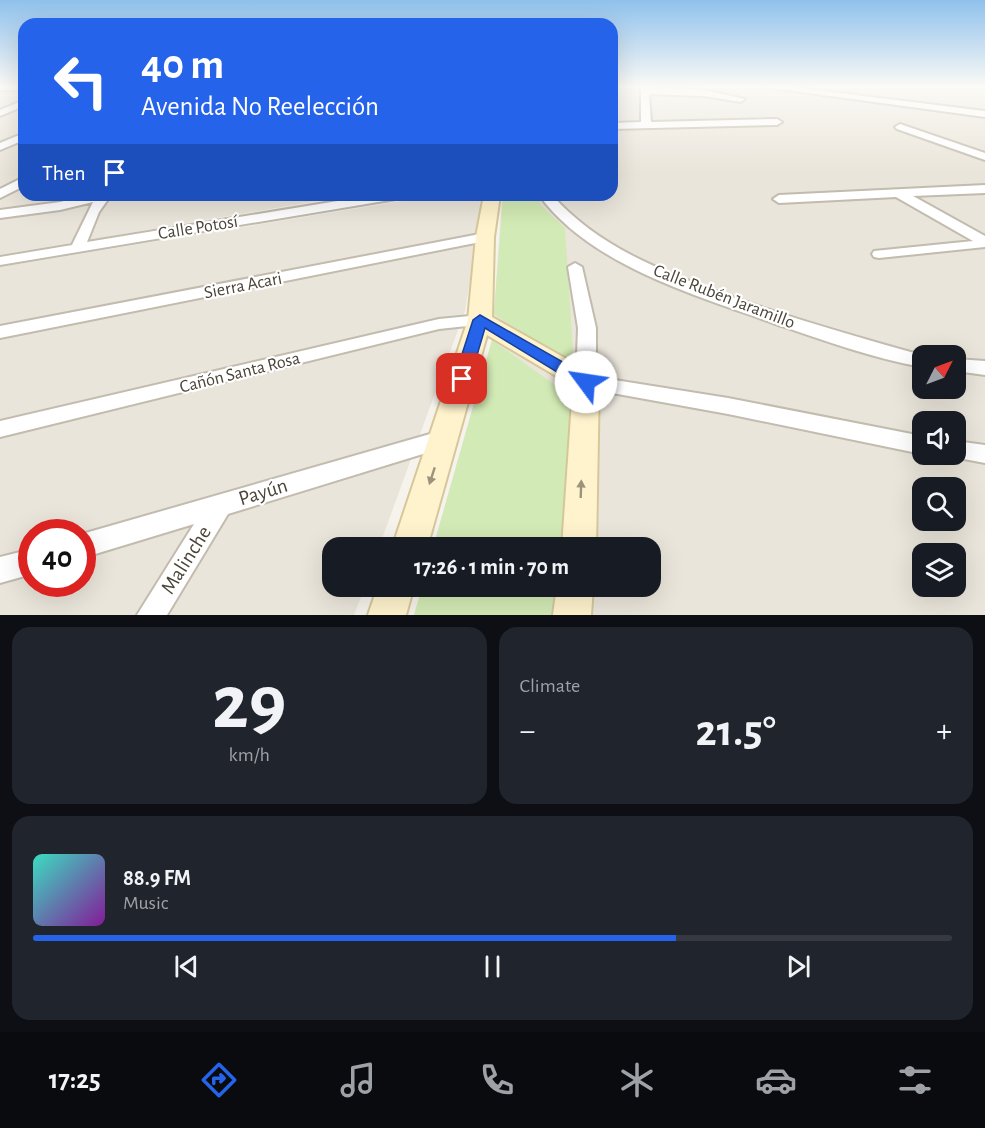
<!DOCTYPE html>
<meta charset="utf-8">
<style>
:root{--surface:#171b24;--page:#20242c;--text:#f1f3f6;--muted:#9ea1a6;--line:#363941;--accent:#2563eb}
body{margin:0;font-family:"Alegreya Sans",sans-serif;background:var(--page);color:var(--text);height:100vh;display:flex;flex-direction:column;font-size:22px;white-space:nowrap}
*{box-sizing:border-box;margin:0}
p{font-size:20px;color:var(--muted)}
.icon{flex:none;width:33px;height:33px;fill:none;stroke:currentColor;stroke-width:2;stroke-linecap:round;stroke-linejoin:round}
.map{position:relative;height:615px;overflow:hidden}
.drawer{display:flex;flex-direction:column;gap:12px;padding:12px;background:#0d0f14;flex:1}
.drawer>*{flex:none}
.banner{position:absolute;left:18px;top:18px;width:600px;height:183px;border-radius:18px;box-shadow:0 6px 24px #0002;background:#2563eb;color:#fff;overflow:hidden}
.needle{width:39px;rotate:48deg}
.buttons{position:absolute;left:912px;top:345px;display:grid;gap:12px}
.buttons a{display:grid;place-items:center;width:54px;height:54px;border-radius:12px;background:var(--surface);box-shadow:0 6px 24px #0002;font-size:30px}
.speed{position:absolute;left:18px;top:519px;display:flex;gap:12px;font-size:30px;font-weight:700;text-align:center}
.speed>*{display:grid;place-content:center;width:78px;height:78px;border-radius:50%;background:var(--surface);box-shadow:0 6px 24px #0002;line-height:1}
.speed .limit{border:9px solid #d22;background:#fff;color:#111}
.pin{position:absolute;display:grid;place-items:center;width:51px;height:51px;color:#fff;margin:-26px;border-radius:12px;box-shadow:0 3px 9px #0006}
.me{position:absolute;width:66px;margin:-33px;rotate:301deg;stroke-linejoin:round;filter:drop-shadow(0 0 4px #0008)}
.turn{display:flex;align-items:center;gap:21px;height:126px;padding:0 24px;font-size:27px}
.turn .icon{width:78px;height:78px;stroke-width:2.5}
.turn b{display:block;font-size:42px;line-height:51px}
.then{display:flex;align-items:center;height:57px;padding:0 24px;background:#0003;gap:12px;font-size:22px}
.big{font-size:45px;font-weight:700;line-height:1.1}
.drawer .card{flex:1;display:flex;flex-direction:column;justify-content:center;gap:9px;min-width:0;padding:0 21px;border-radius:18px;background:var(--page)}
.drawer .dial{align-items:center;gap:0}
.dial b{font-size:78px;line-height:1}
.song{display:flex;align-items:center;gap:18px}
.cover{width:72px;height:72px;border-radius:9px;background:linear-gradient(135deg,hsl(170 70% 55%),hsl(290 70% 35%))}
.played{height:6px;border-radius:3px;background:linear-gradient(90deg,var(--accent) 70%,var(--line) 70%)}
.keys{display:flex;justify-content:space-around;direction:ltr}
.heat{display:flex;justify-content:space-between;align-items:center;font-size:33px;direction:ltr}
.drawer .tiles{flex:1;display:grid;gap:12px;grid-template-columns:1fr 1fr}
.card:last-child{grid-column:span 2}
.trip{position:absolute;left:322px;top:537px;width:339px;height:60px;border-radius:18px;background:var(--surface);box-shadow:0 6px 24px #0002;font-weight:700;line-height:60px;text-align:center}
.tabs{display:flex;height:96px;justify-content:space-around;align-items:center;background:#090b0e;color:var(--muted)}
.tabs .icon{width:42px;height:42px}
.tabs .current{color:var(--accent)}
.tabs b{font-size:27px;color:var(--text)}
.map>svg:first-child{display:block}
.residential{fill:#eae5da;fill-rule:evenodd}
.green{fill:#d2eab5}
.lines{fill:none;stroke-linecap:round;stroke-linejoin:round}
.street-casing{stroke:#c2bbae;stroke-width:4}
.secondary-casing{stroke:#d6c79b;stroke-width:4}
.street{fill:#fff;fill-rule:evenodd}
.secondary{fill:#fff3cd;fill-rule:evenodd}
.oneway{fill:#9c937c}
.route{fill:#2563eb;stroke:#184099;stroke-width:1.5}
.labels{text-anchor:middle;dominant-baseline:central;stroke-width:4.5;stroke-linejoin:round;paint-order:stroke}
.street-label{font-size:18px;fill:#4b4439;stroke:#fff}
.near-street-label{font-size:21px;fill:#4b4439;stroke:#fff}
</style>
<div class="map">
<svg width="985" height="615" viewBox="0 0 985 615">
<rect width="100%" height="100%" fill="#f6f3ec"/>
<path class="residential" d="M 0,87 L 24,87 L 24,195 L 352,195 L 0,255 Z
M 612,87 L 985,87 L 985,615 L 414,615 L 422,587 L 651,586 L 651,548 L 433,547 L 492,340 L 502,198 L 503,195 L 612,195 ZM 922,356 L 956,356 L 956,388 L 922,388 ZM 922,422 L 956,422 L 956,454 L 922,454 ZM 922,488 L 956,488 L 956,520 L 922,520 ZM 922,554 L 956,554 L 956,586 L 922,586 Z
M 438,195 L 484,195 L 465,311 L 379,547 L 333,548 L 333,586 L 365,587 L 354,615 L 0,615 L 0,267 ZM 32,532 L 82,532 L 82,584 L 32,584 Z"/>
<path class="green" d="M 503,195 L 538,195 L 541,205 L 565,228 L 574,367 L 494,314 Z
M 492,340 L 576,400 L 561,547 L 433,548 Z
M 422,587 L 557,587 L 554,615 L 414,615 Z"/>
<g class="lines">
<defs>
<path id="street" d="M 0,87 L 24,87 L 24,90 L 0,90 Z
M 641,87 L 704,90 L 745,99 L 741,102 L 704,96 L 649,94 L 651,122 L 777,119 L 782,122 L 777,125 L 612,129 L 612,123 L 641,122 Z
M 764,87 L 791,87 L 985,111 L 985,117 Z
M 24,100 L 24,106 L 0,116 L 0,110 Z
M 900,124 L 985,153 L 985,160 L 897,129 L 895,127 Z
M 24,133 L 24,140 L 0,150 L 0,143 Z
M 24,177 L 24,186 L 0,198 L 0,189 Z
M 985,185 L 985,193 L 913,196 L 985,236 L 985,247 L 879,258 L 874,257 L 872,254 L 874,251 L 973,241 L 896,197 L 779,203 L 773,199 L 779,195 Z
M 90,195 L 111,195 L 99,212 L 87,242 L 374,195 L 402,195 L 396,199 L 0,265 L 0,257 L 72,245 L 93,202 L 60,210 L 0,218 L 0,210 L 60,202 Z
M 539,195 L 552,195 C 597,246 661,271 724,294 C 790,318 857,337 925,356 L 922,356 L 922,367 C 872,358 822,340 773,323 C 695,295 590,265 539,195 Z
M 485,233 L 492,237 L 490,240 L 0,338 L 0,326 Z
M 575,263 L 582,267 L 596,328 L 596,377 L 728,398 L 922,436 L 922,454 L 728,414 L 579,387 L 576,382 L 578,328 L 568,267 Z
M 480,315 L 486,316 L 488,320 L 486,324 L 439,329 L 0,437 L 0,421 L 439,319 Z
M 956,359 L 985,361 L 985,375 L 956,371 Z
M 444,430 L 452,433 L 455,439 L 452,445 L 228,514 L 167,615 L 137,615 L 194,524 L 82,558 L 82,534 Z
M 956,441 L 985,445 L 985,463 L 948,456 L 947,454 L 956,454 Z
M 32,549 L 32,574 L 0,583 L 0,557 Z"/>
<path id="secondary" d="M 484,195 L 500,195 L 494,237 L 492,317 L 595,375 L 599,382 L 596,548 L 562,548 L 573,386 L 487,335 L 427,548 L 392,548 L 468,320 L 476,237 Z
M 378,586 L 414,586 L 406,615 L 368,615 Z
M 557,586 L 593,586 L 591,615 L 553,615 Z"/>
</defs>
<use href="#street" class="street-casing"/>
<use href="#secondary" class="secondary-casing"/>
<use href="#street" class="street"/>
<use href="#secondary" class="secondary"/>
</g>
<defs><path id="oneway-solid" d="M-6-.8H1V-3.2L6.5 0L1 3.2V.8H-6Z" transform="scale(1.5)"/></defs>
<g class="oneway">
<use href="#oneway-solid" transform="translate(432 476) rotate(108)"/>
<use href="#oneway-solid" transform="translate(581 489) rotate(-88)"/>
</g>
<linearGradient id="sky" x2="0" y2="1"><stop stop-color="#8fc1ec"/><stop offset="0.5" stop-color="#fbfaf6"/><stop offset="1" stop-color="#fbfaf6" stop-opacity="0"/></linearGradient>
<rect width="985" height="173" fill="url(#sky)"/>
<path class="route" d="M 480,315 L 591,378 L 594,382 L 591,386 L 580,386 L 485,328 L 470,379 L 468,383 L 457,383 L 454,379 L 473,320 Z"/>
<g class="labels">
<g class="street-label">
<text transform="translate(198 228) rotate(-9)">Calle Potosí</text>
<text transform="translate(243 286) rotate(-11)">Sierra Acari</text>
<text transform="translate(724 297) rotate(21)">Calle Rubén Jaramillo</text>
<text transform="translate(240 373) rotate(-14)">Cañón Santa Rosa</text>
</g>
<g class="near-street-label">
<text transform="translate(263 492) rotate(-17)">Payún</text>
<text transform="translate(186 560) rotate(-58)">Malinche</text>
</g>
</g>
</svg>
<div class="buttons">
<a><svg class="needle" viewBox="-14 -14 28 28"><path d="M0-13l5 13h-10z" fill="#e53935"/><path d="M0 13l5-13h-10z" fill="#9ea1a6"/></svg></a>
<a><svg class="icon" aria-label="sound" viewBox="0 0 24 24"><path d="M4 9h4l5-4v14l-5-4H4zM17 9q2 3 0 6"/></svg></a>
<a><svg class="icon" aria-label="search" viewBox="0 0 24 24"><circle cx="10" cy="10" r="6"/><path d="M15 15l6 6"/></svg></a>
<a><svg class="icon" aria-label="layers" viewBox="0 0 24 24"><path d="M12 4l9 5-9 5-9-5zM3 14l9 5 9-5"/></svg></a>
</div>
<div class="speed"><div class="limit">40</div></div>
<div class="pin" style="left:462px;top:379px;background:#d93025"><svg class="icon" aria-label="arrive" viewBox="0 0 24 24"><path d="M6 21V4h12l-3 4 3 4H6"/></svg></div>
<svg class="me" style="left:586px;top:382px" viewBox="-20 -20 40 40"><circle r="19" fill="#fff"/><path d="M0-13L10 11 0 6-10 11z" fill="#2563eb"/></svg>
<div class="trip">17:26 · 1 min · 70 m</div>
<div class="banner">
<div class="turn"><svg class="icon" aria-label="left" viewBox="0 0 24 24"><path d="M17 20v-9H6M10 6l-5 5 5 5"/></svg><div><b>40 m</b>Avenida No Reelección</div></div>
<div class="then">Then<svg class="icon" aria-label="arrive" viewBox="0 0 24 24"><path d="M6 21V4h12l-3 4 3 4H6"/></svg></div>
</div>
</div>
<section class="drawer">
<div class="tiles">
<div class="card dial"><b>29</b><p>km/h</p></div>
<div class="card"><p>Climate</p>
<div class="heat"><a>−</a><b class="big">21.5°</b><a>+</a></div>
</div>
<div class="card">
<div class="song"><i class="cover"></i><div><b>88.9 FM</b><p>Music</p></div></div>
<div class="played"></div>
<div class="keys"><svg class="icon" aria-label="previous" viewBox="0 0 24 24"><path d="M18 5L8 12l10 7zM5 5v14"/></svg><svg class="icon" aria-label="pause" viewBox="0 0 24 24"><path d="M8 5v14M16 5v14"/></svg><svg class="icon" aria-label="next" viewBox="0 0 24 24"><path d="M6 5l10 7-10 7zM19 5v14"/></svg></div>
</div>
</div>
</section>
<nav class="tabs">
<b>17:25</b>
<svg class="icon current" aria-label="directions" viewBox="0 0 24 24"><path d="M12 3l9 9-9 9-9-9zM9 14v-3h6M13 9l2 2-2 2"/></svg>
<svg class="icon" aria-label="music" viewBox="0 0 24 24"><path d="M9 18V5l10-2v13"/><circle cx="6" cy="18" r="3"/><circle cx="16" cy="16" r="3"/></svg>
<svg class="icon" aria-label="phone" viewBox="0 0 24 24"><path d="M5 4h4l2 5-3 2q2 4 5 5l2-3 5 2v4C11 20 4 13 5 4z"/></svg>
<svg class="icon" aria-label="climate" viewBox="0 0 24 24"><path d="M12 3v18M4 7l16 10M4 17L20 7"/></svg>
<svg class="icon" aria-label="car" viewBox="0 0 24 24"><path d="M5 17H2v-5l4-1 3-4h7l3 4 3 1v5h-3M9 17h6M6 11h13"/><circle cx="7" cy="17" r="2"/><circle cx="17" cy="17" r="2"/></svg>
<svg class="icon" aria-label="filters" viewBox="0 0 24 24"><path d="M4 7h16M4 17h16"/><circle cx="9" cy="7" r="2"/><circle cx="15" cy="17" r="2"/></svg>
</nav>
